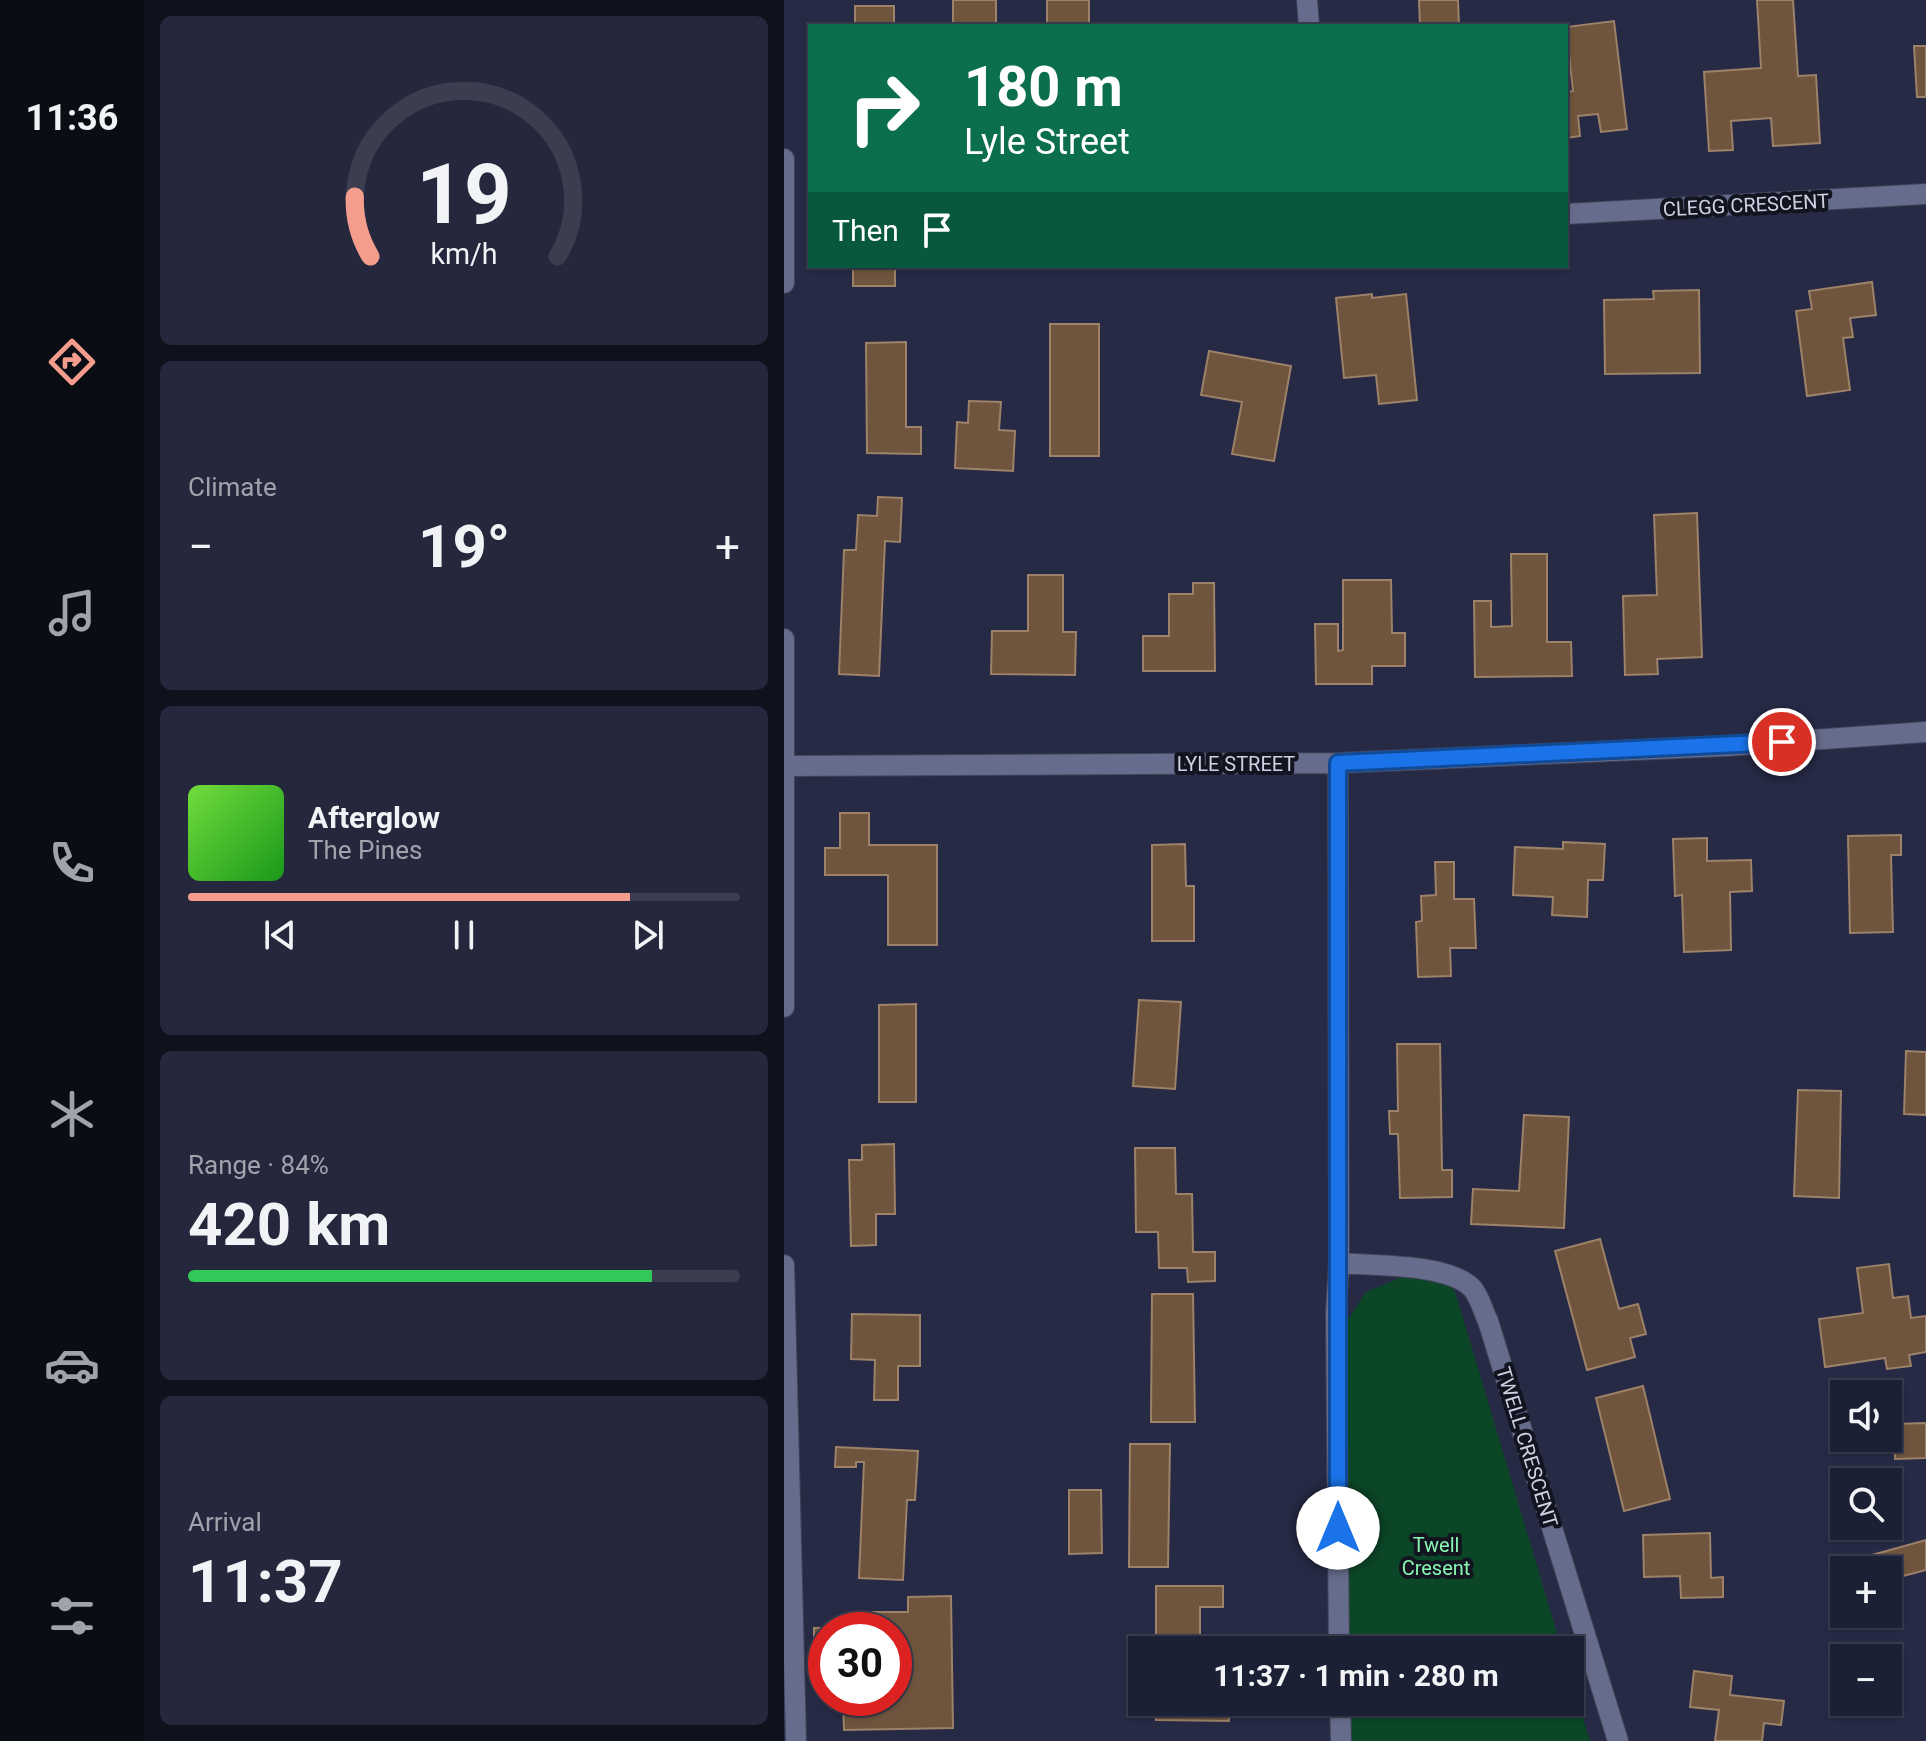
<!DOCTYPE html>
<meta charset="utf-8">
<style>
:root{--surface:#1c2034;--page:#25283c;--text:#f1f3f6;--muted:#a0a3ac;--line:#3a3e4f;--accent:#f49d8c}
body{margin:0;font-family:Roboto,sans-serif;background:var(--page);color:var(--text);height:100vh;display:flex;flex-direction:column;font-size:30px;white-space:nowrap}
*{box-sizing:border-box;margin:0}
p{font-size:26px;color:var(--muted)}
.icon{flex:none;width:44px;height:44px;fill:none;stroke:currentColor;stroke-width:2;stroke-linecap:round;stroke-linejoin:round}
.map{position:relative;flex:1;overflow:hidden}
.drawer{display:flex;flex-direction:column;gap:16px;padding:16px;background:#0f121d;width:640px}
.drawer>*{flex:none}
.banner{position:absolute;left:24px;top:24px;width:760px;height:244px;border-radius:0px;box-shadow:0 2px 6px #0004,0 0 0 2px var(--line);background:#0b6e4f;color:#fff;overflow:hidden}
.buttons{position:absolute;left:1046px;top:1380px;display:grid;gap:16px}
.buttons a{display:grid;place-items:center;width:72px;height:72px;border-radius:0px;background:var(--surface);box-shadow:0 2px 6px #0004,0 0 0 2px var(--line);font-size:40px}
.speed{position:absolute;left:24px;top:1612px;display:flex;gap:16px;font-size:40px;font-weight:700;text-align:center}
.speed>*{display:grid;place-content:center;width:104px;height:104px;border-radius:50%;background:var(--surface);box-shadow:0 2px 6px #0004,0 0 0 2px var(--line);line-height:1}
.speed .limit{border:12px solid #d22;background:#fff;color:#111}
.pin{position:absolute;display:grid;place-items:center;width:68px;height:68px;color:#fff;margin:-34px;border:4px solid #fff;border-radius:50%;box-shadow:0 2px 8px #0007}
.me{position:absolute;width:88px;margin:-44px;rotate:0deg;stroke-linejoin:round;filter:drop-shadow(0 0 6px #0008)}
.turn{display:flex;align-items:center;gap:28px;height:168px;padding:0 24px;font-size:36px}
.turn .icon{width:104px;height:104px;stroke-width:2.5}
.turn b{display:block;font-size:56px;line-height:68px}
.then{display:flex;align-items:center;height:76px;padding:0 24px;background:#0003;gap:16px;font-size:30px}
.big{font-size:60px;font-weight:700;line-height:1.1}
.drawer .card{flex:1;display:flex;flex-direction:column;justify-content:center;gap:12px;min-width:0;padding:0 28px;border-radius:12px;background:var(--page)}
.drawer .dial{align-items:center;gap:0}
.dial svg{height:208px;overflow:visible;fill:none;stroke:var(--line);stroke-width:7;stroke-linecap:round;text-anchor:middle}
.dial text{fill:var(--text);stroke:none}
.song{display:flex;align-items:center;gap:24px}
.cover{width:96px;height:96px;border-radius:12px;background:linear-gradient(135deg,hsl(100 70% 55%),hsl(120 70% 35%))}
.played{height:8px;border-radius:4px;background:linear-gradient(90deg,var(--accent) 80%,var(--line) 80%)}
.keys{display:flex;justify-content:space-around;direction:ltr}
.heat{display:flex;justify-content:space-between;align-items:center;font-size:44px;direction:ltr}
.charge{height:12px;border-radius:6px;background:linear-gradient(90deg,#34c759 84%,var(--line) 0)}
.trip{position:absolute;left:344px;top:1636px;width:456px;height:80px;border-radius:0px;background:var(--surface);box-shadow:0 2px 6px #0004,0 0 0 2px var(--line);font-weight:700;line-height:80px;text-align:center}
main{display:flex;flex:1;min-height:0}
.tab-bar{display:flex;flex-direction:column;width:144px;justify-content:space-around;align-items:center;background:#0b0d15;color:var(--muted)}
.tab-bar .icon{width:56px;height:56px}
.tab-bar .active{color:var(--accent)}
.tab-bar b{font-size:36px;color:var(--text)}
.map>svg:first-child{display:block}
.green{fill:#0b4727}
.building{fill:#6f553e;stroke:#9d8169;stroke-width:2}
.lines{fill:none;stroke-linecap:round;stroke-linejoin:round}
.street-casing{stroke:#40445a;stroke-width:22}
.street{stroke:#666c8b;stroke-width:20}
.route-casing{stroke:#114b97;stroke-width:20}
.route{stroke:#1a73e8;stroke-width:14}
.labels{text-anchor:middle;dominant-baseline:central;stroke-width:8;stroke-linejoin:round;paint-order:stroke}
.street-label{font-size:20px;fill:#cdd1e2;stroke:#121420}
.park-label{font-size:20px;fill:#89f7b1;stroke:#121420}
</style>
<main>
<nav class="tab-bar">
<b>11:36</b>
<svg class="icon active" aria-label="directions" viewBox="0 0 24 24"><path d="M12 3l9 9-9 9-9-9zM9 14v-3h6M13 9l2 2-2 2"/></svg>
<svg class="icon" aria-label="music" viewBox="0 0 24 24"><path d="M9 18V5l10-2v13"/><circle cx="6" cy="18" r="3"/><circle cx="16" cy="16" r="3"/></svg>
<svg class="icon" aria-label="phone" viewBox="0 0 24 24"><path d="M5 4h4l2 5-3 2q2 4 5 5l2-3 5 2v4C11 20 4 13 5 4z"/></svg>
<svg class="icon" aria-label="climate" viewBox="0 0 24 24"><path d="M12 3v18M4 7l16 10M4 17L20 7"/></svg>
<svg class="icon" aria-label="car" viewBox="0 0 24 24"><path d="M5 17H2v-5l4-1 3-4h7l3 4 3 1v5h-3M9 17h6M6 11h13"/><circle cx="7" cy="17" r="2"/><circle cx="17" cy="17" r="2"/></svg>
<svg class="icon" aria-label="filters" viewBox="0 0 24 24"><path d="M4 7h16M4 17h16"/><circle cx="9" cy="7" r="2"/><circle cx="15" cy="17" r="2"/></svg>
</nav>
<section class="drawer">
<div class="card dial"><svg viewBox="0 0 100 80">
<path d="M14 69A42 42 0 1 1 86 69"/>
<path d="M14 69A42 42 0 0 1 8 46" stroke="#f49d8c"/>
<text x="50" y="56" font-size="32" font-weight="700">19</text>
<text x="50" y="72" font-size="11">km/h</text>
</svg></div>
<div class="card"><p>Climate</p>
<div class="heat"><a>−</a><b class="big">19°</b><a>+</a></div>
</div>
<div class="card">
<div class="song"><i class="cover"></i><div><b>Afterglow</b><p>The Pines</p></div></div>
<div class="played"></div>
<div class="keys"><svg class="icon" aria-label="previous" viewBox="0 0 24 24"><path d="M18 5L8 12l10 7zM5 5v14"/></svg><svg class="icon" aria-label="pause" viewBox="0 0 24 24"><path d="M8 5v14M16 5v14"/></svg><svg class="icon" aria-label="next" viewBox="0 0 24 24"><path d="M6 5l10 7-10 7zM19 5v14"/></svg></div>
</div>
<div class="card"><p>Range · 84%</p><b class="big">420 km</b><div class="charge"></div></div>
<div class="card"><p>Arrival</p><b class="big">11:37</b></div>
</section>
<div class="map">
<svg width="1142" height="1741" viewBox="0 0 1142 1741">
<rect width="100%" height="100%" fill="#262a45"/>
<path class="green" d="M 616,1278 L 656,1279 L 671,1291 L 778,1650 L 560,1650 L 553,1336 L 582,1292 Z
M 786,1675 L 806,1741 L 562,1741 L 561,1702 L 786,1702 Z"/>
<path class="building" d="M 169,0 L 212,0 L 212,26 L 169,26 Z
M 263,0 L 305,0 L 305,26 L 263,26 Z
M 635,0 L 674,0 L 675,26 L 636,26 Z
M 973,0 L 1009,0 L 1014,76 L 1032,75 L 1036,143 L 989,146 L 987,118 L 947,121 L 949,150 L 925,151 L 920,72 L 977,68 Z
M 71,6 L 110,6 L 110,26 L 71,26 Z
M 830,21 L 843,129 L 817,132 L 814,114 L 794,116 L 796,136 L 782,138 L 782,92 L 789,91 L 782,27 Z
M 1130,46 L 1142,46 L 1142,97 L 1133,97 Z
M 69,266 L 111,266 L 111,286 L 69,286 Z
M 1088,282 L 1092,315 L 1066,318 L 1069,337 L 1059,338 L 1066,390 L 1023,396 L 1012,311 L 1028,309 L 1025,291 Z
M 915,290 L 916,373 L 821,374 L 820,300 L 870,299 L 869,291 Z
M 588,294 L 588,298 L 622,294 L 633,400 L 595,404 L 592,375 L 560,378 L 552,298 Z
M 266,324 L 315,324 L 315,456 L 266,456 Z
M 122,342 L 122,427 L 137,427 L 137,454 L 83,453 L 82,343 Z
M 425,351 L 507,366 L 490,461 L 448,454 L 458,402 L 417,395 Z
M 185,401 L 217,402 L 215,430 L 231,431 L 229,471 L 171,468 L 173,422 L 184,423 Z
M 94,497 L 118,498 L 116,542 L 101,541 L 95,676 L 55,674 L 60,550 L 72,550 L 74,515 L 93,516 Z
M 913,513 L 918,657 L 873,659 L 874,674 L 841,675 L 839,596 L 873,595 L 870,515 Z
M 727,554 L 763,554 L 763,642 L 787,642 L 788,676 L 691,677 L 690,601 L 707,601 L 707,627 L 728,626 Z
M 244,575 L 279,575 L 279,632 L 292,632 L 291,675 L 207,674 L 208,631 L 244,631 Z
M 559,580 L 607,580 L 608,633 L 621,633 L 621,666 L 588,666 L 588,684 L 532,684 L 531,624 L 554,624 L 554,651 L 559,650 Z
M 409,583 L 430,583 L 431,671 L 359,671 L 359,636 L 385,636 L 385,594 L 409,594 Z
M 56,813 L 85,813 L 85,845 L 153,845 L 153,945 L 104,945 L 104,875 L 41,875 L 41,848 L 56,848 Z
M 1117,835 L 1117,855 L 1107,855 L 1109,932 L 1066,933 L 1064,836 Z
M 923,838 L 923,861 L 967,860 L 968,891 L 946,892 L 947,950 L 900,952 L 898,895 L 891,896 L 889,839 Z
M 779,842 L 821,844 L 819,880 L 804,880 L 803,917 L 768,915 L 769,897 L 729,895 L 731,847 L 779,849 Z
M 401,844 L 402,886 L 410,886 L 410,941 L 368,941 L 368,845 Z
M 651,862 L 670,862 L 670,899 L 690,899 L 692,948 L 666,948 L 667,976 L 634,977 L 632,922 L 638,921 L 637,896 L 652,895 Z
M 355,1000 L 397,1002 L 391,1089 L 349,1086 Z
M 132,1004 L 132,1102 L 95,1102 L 95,1005 Z
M 613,1044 L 656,1044 L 658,1170 L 668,1170 L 668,1197 L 616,1198 L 614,1134 L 606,1134 L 605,1111 L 614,1111 Z
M 1122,1051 L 1142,1052 L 1142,1115 L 1120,1114 Z
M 1014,1090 L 1057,1091 L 1055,1198 L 1010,1196 Z
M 740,1115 L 785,1117 L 780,1228 L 687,1224 L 689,1189 L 735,1191 Z
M 110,1144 L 111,1214 L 92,1214 L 92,1245 L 67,1246 L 65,1160 L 78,1160 L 78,1145 Z
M 351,1148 L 391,1148 L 392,1194 L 408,1194 L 409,1252 L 431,1252 L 431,1281 L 404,1282 L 403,1268 L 375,1268 L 374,1232 L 352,1232 Z
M 816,1239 L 835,1309 L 854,1304 L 862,1334 L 846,1338 L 851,1357 L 803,1370 L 771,1251 Z
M 1105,1264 L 1109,1298 L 1124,1296 L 1127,1318 L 1142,1316 L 1142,1352 L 1125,1355 L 1127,1366 L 1103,1369 L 1101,1358 L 1041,1367 L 1035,1319 L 1079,1313 L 1073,1268 Z
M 368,1294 L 409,1294 L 411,1422 L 367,1422 Z
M 68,1314 L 136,1315 L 136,1366 L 114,1366 L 114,1400 L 90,1400 L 91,1360 L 67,1359 Z
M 859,1386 L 886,1499 L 840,1511 L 812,1398 Z
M 1142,1423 L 1142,1458 L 1111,1459 L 1110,1424 Z
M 346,1444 L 386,1444 L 384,1567 L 345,1567 Z
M 52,1447 L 134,1451 L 131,1500 L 123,1500 L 119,1580 L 75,1578 L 80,1462 L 72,1462 L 72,1467 L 51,1467 Z
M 285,1490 L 317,1490 L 318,1553 L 285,1554 Z
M 926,1533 L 927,1578 L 939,1577 L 939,1597 L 897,1598 L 896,1576 L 860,1577 L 859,1535 Z
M 1142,1540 L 1142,1570 L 1104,1580 L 1104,1570 L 1092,1570 L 1088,1555 Z
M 372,1586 L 439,1586 L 439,1607 L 416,1607 L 416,1650 L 372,1650 Z
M 167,1596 L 169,1728 L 60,1730 L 59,1699 L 110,1698 L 110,1630 L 42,1630 L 42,1659 L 30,1659 L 30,1628 L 82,1627 L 81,1612 L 124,1612 L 124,1597 Z
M 910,1671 L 948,1676 L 946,1695 L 1000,1701 L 997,1725 L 980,1723 L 978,1741 L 931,1741 L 935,1710 L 906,1707 Z
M 372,1702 L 444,1702 L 445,1721 L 372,1720 Z"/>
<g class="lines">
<defs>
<path id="street" d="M 523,0 L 525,26
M 0,159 L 0,283
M 782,214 L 1142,194
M 0,639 L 0,1007
M 554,763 L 555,1263 L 552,1313 L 555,1650
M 1,766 L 554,763 L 941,746 L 1142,732
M 555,1263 C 589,1266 664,1263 688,1288 C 695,1295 699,1311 704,1321 L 834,1741
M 0,1265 L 12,1741
M 556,1702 L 557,1741"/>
</defs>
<use href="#street" class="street-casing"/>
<use href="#street" class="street"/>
</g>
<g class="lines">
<defs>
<path id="route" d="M 554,1528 L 554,763 L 998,742"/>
</defs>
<use href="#route" class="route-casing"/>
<use href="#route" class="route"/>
</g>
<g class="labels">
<g class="street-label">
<text transform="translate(962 205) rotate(-3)">CLEGG CRESCENT</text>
<text x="452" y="764">LYLE STREET</text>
<text transform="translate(743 1447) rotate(73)">TWELL CRESCENT</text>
</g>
<g class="park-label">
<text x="652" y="1545">Twell<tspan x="652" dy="23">Cresent</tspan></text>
</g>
</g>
</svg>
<div class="buttons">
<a><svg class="icon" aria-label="sound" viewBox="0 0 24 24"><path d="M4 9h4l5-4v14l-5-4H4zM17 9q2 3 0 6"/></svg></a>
<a><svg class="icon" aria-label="search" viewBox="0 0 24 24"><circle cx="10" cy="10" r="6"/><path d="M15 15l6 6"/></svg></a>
<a>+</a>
<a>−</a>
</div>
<div class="speed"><div class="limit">30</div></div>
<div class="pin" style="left:998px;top:742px;background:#d93025"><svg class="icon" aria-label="arrive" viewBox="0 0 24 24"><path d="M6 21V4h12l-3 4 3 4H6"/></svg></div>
<svg class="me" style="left:554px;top:1528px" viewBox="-20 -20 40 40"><circle r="19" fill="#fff"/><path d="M0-13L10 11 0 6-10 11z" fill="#1a73e8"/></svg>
<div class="trip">11:37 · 1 min · 280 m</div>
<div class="banner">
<div class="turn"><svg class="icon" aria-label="right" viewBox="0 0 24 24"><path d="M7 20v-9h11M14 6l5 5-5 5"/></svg><div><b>180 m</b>Lyle Street</div></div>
<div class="then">Then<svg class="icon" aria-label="arrive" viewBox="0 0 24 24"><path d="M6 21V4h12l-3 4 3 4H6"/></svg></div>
</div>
</div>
</main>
